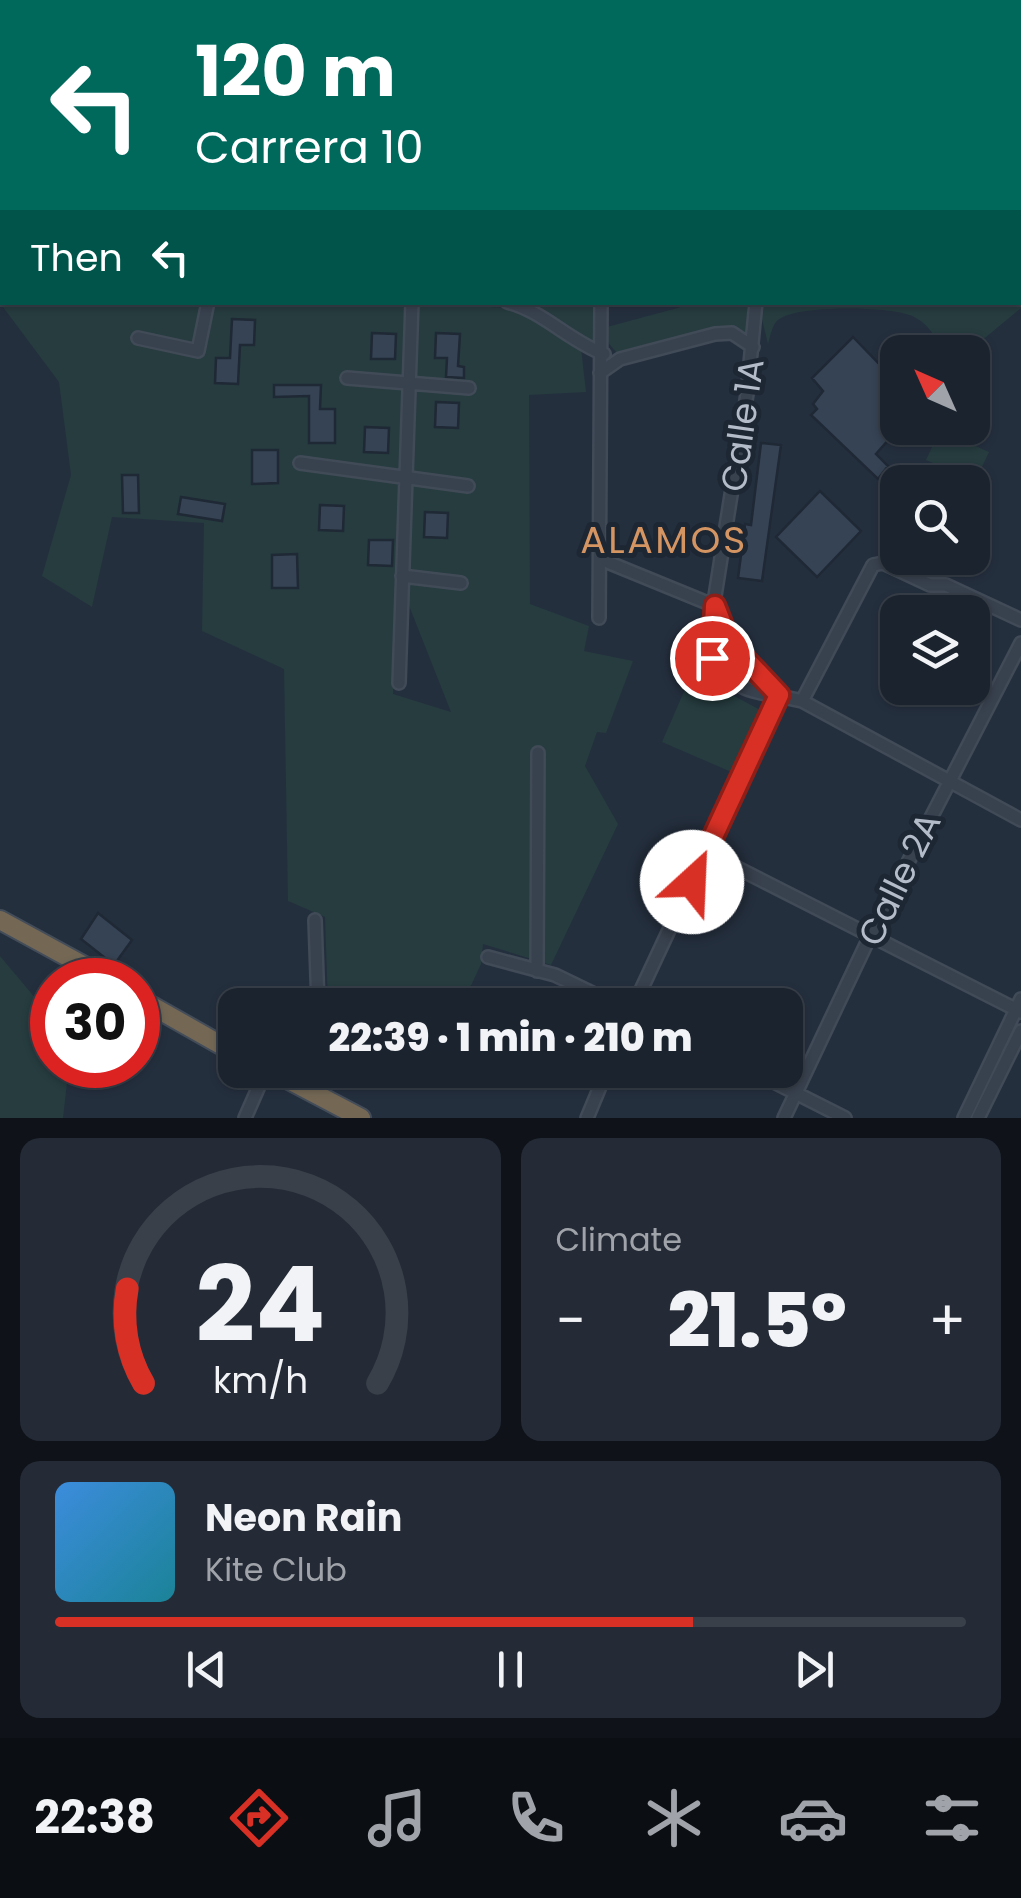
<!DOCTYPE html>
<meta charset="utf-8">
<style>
:root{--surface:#1b232e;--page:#242b36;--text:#f1f3f6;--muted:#a0a4aa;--line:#39404a;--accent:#d93025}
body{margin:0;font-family:Poppins,sans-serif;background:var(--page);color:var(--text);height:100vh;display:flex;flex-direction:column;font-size:38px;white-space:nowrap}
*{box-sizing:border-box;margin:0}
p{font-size:32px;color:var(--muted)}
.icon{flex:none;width:55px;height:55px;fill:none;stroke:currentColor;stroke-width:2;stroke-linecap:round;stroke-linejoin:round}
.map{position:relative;height:1118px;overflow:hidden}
.panel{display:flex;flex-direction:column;gap:20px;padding:20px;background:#0f1319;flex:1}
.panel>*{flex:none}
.top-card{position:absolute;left:0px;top:0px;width:1022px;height:305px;box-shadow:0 2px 8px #0004,0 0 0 2px var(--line);background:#00695c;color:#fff;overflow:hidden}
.needle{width:65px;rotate:315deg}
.buttons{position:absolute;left:880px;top:335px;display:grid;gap:20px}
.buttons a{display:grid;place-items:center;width:110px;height:110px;border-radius:20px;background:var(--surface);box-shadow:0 2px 8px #0004,0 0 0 2px var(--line);font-size:50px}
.speed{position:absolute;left:30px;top:958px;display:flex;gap:20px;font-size:50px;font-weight:700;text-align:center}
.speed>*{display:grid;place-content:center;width:130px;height:130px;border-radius:50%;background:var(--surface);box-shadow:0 2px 8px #0004,0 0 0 2px var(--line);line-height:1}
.speed .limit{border:15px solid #d22;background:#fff;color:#111}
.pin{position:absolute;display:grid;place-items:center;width:85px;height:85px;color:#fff;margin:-42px;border:5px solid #fff;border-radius:50%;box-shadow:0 2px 10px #0007}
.me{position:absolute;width:110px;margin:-55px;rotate:25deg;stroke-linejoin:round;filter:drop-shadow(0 0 8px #0008)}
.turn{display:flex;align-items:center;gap:35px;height:210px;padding:0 30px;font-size:45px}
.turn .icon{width:130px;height:130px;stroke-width:2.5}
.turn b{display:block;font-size:70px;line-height:85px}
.then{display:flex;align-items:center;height:95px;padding:0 30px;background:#0003;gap:20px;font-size:38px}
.big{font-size:75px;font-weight:800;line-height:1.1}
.panel .card{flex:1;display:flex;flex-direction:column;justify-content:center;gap:15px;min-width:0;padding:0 35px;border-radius:20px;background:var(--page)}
.panel .dial{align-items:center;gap:0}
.dial svg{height:260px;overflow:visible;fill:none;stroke:var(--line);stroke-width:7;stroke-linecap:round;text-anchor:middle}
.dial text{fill:var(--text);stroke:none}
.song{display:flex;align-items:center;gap:30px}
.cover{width:120px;height:120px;border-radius:15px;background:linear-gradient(135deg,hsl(210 70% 55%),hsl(190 70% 35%))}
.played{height:10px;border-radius:5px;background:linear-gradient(90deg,var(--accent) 70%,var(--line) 70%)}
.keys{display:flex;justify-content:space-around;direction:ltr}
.heat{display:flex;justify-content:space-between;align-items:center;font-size:55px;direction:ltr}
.panel .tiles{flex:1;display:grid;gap:20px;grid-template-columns:1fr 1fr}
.card:last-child{grid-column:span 2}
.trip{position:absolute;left:218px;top:988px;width:585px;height:100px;border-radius:20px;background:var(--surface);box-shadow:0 2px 8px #0004,0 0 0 2px var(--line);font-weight:800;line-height:100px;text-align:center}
.tab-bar{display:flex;height:160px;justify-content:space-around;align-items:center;background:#0b0e12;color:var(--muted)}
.tab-bar .icon{width:70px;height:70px}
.tab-bar .active{color:var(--accent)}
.tab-bar b{font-size:45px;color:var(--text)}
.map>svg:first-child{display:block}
.green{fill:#263c3f}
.building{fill:#364354;stroke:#1f2835;stroke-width:2.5}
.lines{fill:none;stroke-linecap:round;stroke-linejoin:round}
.minor-casing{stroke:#414a57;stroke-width:16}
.highway-casing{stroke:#434c59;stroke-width:22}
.minor{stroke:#38414e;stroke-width:11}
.highway{stroke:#746855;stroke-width:18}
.route-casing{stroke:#8d1f18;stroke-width:25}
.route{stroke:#d93025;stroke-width:18}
.labels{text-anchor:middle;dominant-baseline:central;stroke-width:10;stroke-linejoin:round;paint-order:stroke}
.street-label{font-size:35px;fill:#b4bcc9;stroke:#1d2633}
.neighbourhood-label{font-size:38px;letter-spacing:2.5px;fill:#d59563;stroke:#1d2633}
</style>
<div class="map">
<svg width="1021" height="1118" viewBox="0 0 1021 1118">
<rect width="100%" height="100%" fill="#242f3e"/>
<path class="green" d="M 2,138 L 2,302 L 408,303 L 393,694 L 451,712 L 406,598 L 415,303 L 510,308 L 581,348 L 586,392 L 529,395 L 530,604 L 589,626 L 584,651 L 633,661 L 606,733 L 597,732 L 585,766 L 618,824 L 551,965 L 483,944 L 481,964 L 462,1005 L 328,1005 L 325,917 L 288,901 L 284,669 L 202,631 L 204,523 L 112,517 L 92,607 L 42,576 L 71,475 L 59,382 L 0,303 Z
M 1020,197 L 1021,308 L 968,352 L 941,352 C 936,335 925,319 906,314 C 884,307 791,304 776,322 C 772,327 770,337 768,344 L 758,303 L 1020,302 Z
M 534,303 L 596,303 L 596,347 L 534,308 Z
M 696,303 L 747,303 L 749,339 L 733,327 L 725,327 L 617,353 L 604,338 L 607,327 Z
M 940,430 L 989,452 L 975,482 L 926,460 Z
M 692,673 L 764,712 L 736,774 L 662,742 Z
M 0,956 L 52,1018 L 52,1065 L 69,1065 L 63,1118 L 0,1118 Z"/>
<path class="building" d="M 232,319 L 255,320 L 254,345 L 240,345 L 238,384 L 215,383 L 216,358 L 230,358 Z
M 372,333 L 396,334 L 395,359 L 371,359 Z
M 436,333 L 460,334 L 458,366 L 464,367 L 464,378 L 446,377 L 447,358 L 435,358 Z
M 853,337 L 887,372 L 898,363 L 898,429 L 876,454 L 888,466 L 878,479 L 811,415 L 817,409 L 813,404 L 823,391 L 812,378 Z
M 274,385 L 321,385 L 320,409 L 335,409 L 335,443 L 309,443 L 309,396 L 274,397 Z
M 436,402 L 459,403 L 458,428 L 435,427 Z
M 365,427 L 389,428 L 388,453 L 364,452 Z
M 761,443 L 781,445 L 762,581 L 738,578 L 745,524 L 751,525 Z
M 252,450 L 278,450 L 278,483 L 252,484 Z
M 122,475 L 138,475 L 139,513 L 123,513 Z
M 820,491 L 861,531 L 817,577 L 776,537 Z
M 181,497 L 225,504 L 222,521 L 178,514 Z
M 320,505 L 344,506 L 343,531 L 319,530 Z
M 425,512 L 448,513 L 447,538 L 424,537 Z
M 369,540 L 393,540 L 392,566 L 368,565 Z
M 297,554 L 298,588 L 272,588 L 272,555 Z
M 98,913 L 132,940 L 114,965 L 81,939 Z"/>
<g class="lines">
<defs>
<path id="minor" d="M 446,0 L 458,2
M 682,0 L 682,2
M 900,0 L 901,2
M 922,0 L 924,2
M 79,2 L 79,0
M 244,2 L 245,0
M 1020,149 L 1021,150
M 1020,179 L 1021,180
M 507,302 C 543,311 569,341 604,354
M 756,302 L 747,394 L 712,615 L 714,665 C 742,697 766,692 802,701 L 1021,820
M 138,338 L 198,351 L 208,302
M 600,373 L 620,359 L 715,334 L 732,333 L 753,347
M 347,378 L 469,388
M 300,463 L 468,486
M 600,559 L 715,606
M 402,576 L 461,583
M 715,606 L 729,642 L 767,678 L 776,694
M 599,618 L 601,302
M 399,683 L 412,302
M 802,701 L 873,565 L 883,563 L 930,585 L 946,585 L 1021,620
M 706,852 L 1021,1012
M 315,920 L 318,1005
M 488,957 L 555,975 L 617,1005
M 537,971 L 538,753
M 634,1005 L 779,695
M 750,1070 L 845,1118
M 306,1088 L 309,1070
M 245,1118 L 266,1070
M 587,1118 L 607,1070
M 784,1118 L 871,934 L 1021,643
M 964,1118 L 1021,999
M 978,1118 L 1021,1031"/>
<path id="highway" d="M 0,920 L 110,980
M 138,998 L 235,1053
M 270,1070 L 361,1118"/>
</defs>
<use href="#minor" class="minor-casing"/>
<use href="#highway" class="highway-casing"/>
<use href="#minor" class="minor"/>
<use href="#highway" class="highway"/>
</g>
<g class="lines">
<defs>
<path id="route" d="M 692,882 L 779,695 L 729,642 L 715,606 L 712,658"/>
</defs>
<use href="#route" class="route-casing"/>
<use href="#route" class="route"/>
</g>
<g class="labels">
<g class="street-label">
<text transform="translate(742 425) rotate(-82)">Calle 1A</text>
<text transform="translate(899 879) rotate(-64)">Calle 2A</text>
</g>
<g class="neighbourhood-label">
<text x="664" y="539">ALAMOS</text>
</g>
</g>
</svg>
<div class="buttons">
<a><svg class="needle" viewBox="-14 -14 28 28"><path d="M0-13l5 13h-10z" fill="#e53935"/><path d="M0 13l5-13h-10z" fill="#a0a4aa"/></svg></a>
<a><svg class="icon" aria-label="search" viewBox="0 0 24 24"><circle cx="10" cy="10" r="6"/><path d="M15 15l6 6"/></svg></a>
<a><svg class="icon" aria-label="layers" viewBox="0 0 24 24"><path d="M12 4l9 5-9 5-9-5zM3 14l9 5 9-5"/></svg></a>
</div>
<div class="speed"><div class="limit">30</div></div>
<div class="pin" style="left:712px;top:658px;background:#d93025"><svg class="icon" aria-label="arrive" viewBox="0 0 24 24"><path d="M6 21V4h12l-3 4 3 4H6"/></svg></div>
<svg class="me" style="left:692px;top:882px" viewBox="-20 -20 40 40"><circle r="19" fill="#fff"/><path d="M0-13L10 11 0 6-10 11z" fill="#d93025"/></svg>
<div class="trip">22:39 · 1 min · 210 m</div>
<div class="top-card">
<div class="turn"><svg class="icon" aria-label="left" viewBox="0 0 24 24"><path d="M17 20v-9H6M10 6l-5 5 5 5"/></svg><div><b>120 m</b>Carrera 10</div></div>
<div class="then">Then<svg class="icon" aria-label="left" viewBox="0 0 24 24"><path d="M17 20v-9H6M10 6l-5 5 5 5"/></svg></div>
</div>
</div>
<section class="panel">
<div class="tiles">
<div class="card dial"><svg viewBox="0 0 100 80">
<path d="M14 69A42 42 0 1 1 86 69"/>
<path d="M14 69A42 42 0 0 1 9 40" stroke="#d93025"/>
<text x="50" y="56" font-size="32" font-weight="700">24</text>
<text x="50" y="72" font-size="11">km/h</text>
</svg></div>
<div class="card"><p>Climate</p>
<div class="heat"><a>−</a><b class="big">21.5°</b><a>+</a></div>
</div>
<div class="card">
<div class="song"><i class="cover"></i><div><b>Neon Rain</b><p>Kite Club</p></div></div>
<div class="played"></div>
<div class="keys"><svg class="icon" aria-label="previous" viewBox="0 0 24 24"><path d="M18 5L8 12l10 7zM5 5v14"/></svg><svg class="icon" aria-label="pause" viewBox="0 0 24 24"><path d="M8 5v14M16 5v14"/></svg><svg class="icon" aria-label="next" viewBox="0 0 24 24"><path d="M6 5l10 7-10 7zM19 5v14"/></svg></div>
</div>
</div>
</section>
<nav class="tab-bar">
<b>22:38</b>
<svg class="icon active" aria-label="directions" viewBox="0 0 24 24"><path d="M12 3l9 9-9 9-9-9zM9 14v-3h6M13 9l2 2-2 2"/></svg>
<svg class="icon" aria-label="music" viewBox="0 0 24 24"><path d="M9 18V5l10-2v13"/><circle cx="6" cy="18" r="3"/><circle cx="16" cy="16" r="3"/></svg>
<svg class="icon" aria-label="phone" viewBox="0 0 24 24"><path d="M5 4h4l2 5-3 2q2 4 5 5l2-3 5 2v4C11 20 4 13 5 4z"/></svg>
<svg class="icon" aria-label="climate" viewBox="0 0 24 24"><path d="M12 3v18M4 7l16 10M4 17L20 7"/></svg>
<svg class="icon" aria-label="car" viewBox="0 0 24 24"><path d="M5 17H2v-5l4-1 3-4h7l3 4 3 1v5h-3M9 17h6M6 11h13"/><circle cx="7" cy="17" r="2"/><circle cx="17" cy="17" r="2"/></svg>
<svg class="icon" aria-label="filters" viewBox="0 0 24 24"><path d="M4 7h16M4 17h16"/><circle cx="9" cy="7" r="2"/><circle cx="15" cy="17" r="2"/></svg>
</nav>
